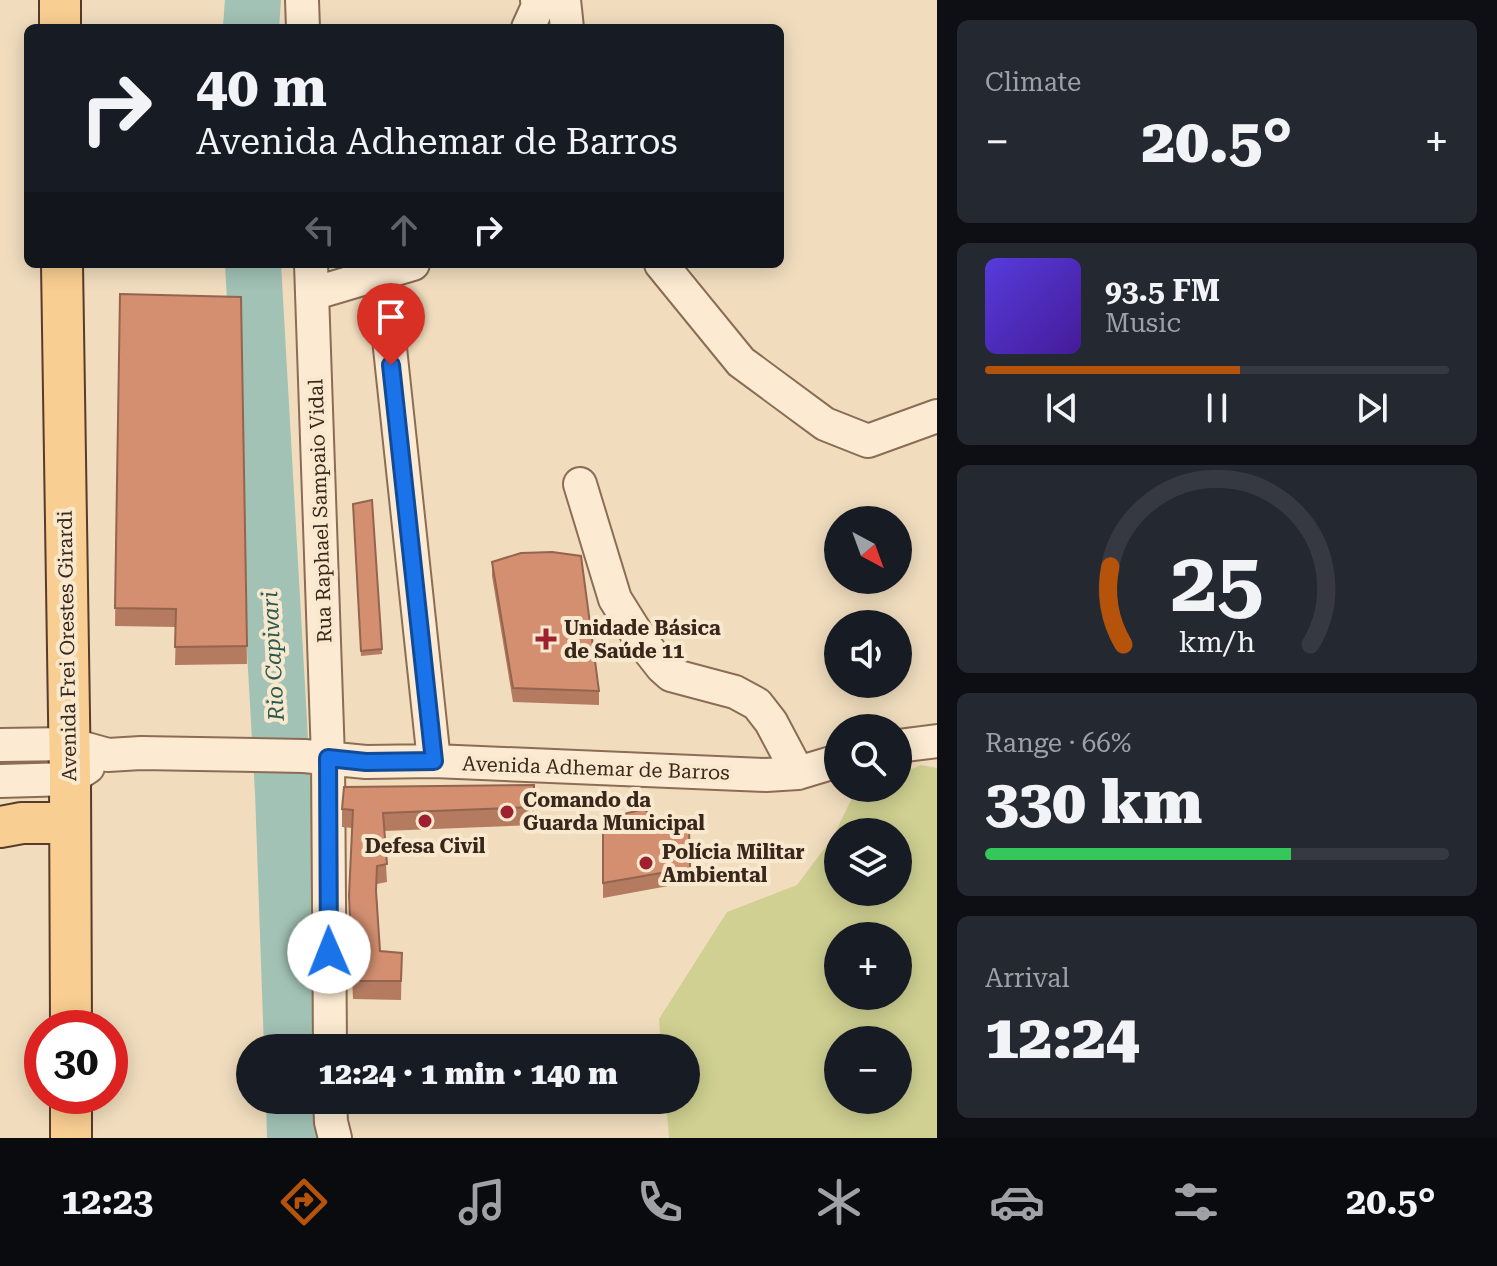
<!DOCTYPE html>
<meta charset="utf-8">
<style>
:root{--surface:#171b24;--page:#242831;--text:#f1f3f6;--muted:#9ea1a6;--line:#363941;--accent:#b45309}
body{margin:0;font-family:"Roboto Serif",serif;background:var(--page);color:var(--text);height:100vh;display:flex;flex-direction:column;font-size:30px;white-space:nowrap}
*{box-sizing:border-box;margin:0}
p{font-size:26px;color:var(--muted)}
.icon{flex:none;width:44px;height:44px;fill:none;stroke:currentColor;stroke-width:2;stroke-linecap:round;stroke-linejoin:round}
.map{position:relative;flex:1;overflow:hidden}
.sheet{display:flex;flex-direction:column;gap:20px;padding:20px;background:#0d0f14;width:560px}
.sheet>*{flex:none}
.hud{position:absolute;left:24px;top:24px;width:760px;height:244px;border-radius:12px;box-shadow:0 4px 20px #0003;background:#171b24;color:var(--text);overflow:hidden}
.needle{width:52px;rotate:139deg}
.controls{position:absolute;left:824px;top:506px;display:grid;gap:16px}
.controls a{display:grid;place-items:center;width:88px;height:88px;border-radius:50%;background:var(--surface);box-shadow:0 4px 20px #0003;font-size:40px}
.speed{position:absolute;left:24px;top:1010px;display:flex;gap:16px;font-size:40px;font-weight:700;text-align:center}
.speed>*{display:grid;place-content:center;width:104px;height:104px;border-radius:50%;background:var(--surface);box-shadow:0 4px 20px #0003;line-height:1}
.speed .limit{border:12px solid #d22;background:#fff;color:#111}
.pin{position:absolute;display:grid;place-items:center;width:68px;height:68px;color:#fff;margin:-82px -34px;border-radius:50% 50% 50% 0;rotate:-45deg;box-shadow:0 0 8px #0007}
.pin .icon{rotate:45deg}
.me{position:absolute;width:88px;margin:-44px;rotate:359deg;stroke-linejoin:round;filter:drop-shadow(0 0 6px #0008)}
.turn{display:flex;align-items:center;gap:28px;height:168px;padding:0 40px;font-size:36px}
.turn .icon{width:104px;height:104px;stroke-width:2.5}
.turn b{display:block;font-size:56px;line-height:68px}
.lanes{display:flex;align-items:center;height:76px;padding:0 40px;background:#0003;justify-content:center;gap:40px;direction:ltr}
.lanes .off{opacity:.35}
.big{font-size:60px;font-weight:800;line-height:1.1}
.sheet .widget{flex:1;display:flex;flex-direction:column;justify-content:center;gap:12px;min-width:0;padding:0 28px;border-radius:12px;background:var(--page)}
.sheet .dial{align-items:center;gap:0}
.dial svg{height:208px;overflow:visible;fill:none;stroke:var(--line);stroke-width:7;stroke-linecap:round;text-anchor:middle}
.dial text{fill:var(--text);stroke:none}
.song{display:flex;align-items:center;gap:24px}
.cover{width:96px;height:96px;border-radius:12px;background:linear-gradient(135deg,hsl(250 70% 55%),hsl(260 70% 35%))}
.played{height:8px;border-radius:4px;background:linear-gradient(90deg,var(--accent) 55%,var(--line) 55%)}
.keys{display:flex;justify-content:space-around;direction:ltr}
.heat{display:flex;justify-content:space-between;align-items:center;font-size:44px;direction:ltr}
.charge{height:12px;border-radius:6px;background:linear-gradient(90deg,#34c759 66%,var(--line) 0)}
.trip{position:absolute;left:236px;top:1034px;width:464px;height:80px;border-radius:40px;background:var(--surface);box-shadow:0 4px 20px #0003;font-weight:800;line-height:80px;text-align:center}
.dock{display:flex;height:128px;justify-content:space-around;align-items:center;background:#090b0e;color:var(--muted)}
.dock .icon{width:56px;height:56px}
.dock .selected{color:var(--accent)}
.dock b{font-size:36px;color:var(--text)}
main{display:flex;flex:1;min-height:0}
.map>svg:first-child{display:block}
.green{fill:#cfd091;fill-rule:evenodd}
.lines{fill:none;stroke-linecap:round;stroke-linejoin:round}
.river{stroke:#a2c2b5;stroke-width:56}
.minor-casing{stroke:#8b6c55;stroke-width:36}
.major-casing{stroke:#583b2a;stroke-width:44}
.minor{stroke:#fcebd2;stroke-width:32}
.major{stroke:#f9ce92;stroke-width:40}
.wall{fill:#b57b60}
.building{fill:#d38f70;stroke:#94644e;stroke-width:2}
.route-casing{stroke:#114b97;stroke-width:20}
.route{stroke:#1a73e8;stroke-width:14}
.poi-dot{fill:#9f202e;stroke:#f8e8ce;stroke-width:3}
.labels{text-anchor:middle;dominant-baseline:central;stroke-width:8;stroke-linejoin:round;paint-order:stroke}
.street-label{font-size:20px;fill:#39271b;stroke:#f8e8ce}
.poi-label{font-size:20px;font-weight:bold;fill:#39271b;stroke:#f8e8ce;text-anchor:start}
.water-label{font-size:22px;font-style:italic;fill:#295a52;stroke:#f8e8ce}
</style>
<main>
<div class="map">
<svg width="937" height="1138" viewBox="0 0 937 1138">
<rect width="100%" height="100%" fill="#f1ddbe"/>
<path class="green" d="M 921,765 L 937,768 L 937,1138 L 669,1138 L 666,1100 L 686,1100 L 686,1048 L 661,1048 L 659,1019 L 727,912 L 797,885 L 833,837 L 854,794 L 867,788 L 898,788 L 898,775 ZM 838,832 L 898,832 L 898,892 L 838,892 ZM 838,936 L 898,936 L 898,996 L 838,996 ZM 898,1040 L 898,1100 L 838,1100 L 838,1040 Z"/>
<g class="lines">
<path class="river" d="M 251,28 L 253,0
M 253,264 L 283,792 L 292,1048
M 294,1100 L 295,1138"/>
<defs>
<path id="minor" d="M 302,0 L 303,28
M 564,0 L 567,28
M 528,28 L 538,6 L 537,0
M 311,264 L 328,758 L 330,1048
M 661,264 L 741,362 L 825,424 L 868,441 L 937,416
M 382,273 L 434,761
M 312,294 L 413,264
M 580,484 L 615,599 L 640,639 L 662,667 L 671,675 L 735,692 L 757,704 L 771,722 L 798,773
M 0,745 L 69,744 L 108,755 L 141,753 L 304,756 L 366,762 L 434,761 L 766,775 L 798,773 L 838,761
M 898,746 L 937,741
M 0,781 L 70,779 L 88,767
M 330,1100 L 331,1122 L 335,1138"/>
<path id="major" d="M 60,0 L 60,28
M 62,264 L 70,779 L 71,1028
M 0,827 L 22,823 L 70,823
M 71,1096 L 71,1138"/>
</defs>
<use href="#minor" class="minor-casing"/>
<use href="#major" class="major-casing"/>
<use href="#minor" class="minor"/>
<use href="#major" class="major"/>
</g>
<path class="wall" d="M 120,294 L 241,297 L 247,664 L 175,665 L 176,627 L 115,626 Z
M 372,500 L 382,654 L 361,656 L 353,504 Z
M 492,562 L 599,691 L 599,705 L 513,702 L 492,576 Z
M 534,785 L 534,825 L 384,831 L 387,882 L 377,884 L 377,897 L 380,951 L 402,953 L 401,1000 L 353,999 L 349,914 L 352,828 L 342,827 L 342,809 Z
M 603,819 L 667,829 L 689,828 L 690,882 L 603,898 Z"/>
<path class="building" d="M 120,294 L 241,297 L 247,646 L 175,647 L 176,609 L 115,608 Z
M 372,500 L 382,649 L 361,651 L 353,504 Z
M 552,552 L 581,556 L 599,691 L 513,688 L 492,562 L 521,553 Z
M 534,785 L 534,807 L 383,813 L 387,864 L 377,866 L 376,891 L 380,951 L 402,953 L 401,981 L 353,981 L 349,896 L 353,810 L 342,809 L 344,787 Z
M 644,809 L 667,829 L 689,828 L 690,868 L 603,883 L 603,819 Z"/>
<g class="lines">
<defs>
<path id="route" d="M 329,952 L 328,758 L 366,762 L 434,761 L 391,365"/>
</defs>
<use href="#route" class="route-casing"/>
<use href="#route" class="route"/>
</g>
<g class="poi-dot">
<path d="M542 627h8v8h8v8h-8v8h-8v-8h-8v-8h8z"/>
<circle cx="507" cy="812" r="8"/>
<circle cx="425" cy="821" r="8"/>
<circle cx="646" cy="863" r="8"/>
</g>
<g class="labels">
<g class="street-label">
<text transform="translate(320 511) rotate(-92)">Rua Raphael Sampaio Vidal</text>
<text transform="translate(67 646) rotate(-91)">Avenida Frei Orestes Girardi</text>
<text transform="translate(596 768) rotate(2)">Avenida Adhemar de Barros</text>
</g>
<g class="poi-label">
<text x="564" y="628">Unidade Básica<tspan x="564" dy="23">de Saúde 11</tspan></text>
<text x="523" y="800">Comando da<tspan x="523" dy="23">Guarda Municipal</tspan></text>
<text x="425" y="846" text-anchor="middle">Defesa Civil</text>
<text x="662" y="852">Polícia Militar<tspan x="662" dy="23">Ambiental</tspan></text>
</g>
<g class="water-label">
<text transform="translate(273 656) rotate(-93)">Rio Capivari</text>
</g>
</g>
</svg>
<div class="controls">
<a><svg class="needle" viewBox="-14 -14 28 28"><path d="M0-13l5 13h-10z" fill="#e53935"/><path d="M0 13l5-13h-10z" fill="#9ea1a6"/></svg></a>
<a><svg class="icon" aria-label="sound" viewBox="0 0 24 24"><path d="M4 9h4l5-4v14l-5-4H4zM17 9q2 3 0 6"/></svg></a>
<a><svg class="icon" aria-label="search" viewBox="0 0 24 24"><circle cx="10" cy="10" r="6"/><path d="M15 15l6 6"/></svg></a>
<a><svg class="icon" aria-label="layers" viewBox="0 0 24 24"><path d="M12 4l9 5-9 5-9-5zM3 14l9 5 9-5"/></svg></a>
<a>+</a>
<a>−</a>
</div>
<div class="speed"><div class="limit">30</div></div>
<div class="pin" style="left:391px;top:365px;background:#d93025"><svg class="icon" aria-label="arrive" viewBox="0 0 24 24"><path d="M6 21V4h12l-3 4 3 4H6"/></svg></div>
<svg class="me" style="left:329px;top:952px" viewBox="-20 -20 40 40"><circle r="19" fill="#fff"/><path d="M0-13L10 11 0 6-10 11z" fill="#1a73e8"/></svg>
<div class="trip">12:24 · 1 min · 140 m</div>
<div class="hud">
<div class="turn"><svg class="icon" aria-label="right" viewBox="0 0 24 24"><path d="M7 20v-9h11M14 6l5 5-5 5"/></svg><div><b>40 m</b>Avenida Adhemar de Barros</div></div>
<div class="lanes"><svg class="icon off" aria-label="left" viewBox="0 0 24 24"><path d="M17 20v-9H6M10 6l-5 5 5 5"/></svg><svg class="icon off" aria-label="ahead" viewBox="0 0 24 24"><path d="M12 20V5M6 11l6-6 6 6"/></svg><svg class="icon" aria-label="right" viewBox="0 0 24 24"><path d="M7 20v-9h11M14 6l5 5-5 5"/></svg></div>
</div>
</div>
<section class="sheet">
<div class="widget"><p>Climate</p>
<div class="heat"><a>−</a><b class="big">20.5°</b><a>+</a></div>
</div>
<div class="widget">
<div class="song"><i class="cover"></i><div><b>93.5 FM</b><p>Music</p></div></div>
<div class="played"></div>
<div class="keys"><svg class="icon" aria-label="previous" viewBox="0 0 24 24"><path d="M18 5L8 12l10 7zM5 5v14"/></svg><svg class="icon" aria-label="pause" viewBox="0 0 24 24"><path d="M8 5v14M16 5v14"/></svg><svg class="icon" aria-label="next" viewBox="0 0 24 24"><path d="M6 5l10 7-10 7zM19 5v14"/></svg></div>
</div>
<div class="widget dial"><svg viewBox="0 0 100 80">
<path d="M14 69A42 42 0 1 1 86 69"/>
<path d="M14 69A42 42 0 0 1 9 39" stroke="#b45309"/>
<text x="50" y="56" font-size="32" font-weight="700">25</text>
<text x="50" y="72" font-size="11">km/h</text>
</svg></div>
<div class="widget"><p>Range · 66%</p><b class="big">330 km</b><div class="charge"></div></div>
<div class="widget"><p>Arrival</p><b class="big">12:24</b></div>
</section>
</main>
<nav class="dock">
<b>12:23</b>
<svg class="icon selected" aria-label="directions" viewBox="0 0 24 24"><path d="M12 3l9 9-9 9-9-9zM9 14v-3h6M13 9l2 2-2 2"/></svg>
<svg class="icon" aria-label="music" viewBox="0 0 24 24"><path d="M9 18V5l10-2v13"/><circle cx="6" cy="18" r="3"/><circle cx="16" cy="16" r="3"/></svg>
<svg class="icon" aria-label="phone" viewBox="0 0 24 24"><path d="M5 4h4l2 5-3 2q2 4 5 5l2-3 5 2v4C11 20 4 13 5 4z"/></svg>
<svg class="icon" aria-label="climate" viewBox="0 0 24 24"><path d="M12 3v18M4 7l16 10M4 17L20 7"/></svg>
<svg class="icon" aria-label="car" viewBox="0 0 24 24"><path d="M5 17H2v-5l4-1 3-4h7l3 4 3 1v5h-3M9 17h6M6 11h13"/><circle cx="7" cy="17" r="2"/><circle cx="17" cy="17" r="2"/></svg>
<svg class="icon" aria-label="filters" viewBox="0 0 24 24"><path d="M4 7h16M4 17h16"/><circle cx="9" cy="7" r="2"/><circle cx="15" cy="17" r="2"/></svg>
<b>20.5°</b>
</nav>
